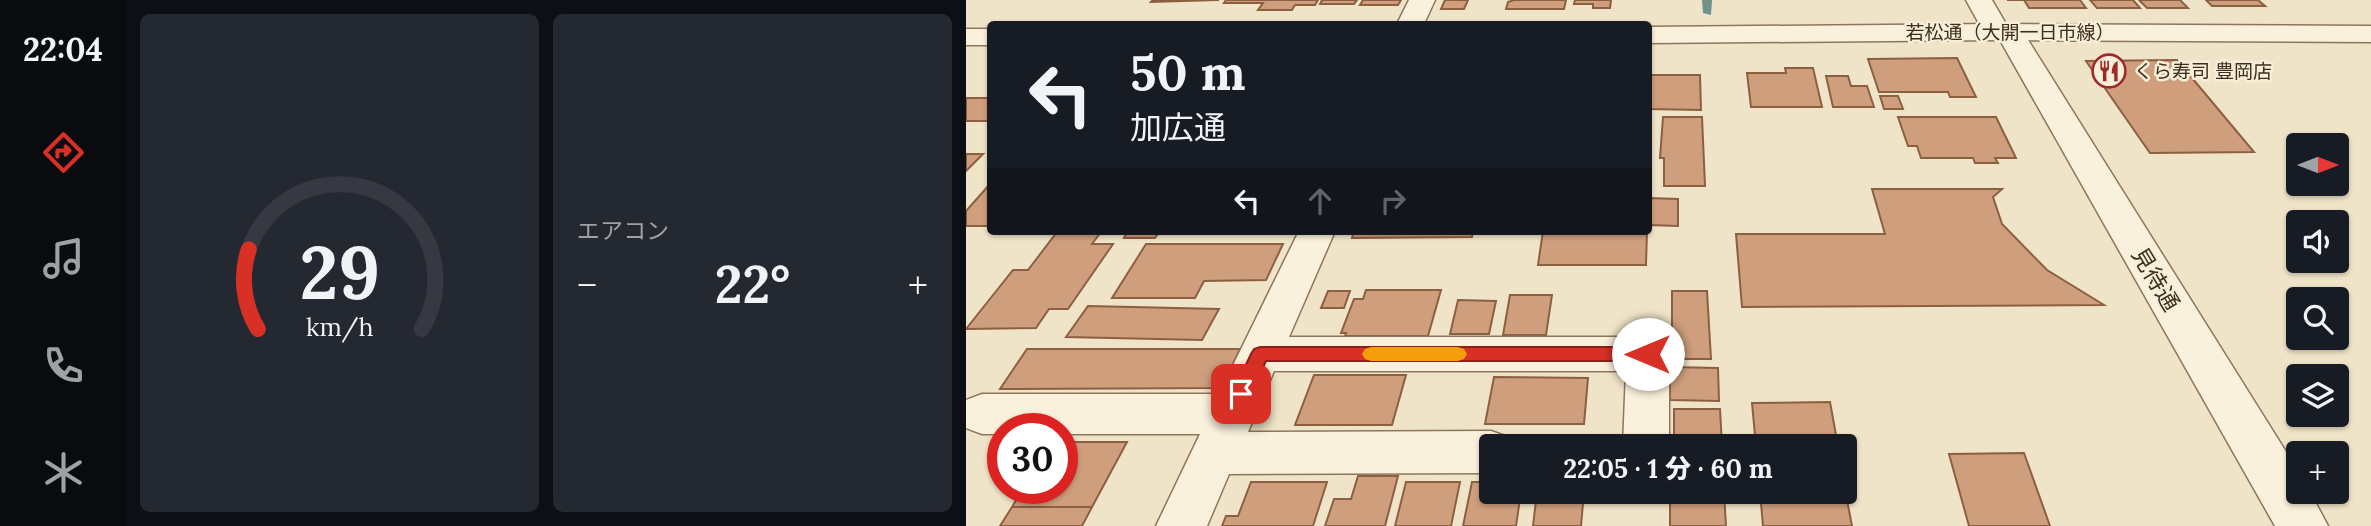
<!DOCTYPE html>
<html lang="ja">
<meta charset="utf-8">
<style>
:root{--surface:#171b24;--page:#242831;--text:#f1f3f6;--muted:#9ea1a6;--line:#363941;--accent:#d93025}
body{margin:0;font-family:Lora,"Noto Sans JP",serif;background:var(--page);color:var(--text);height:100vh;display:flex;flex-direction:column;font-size:26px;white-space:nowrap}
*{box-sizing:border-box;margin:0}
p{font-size:23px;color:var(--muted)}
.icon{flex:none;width:38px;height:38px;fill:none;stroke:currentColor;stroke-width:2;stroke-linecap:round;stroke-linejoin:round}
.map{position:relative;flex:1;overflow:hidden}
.sheet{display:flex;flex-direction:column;gap:14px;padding:14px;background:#0d0f14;width:840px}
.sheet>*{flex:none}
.hud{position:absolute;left:21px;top:21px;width:665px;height:214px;border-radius:7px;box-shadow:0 2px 5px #0004;background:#171b24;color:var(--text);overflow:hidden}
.needle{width:46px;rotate:90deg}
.buttons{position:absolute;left:1320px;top:133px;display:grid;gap:14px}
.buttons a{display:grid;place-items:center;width:63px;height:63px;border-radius:7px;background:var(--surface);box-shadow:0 2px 5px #0004;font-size:35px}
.speed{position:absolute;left:21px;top:413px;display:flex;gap:14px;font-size:35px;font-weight:700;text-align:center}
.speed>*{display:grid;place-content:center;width:91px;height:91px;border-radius:50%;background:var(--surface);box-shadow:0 2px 5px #0004;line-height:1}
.speed .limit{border:10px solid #d22;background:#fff;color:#111}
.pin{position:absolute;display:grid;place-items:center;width:60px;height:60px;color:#fff;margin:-30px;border-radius:14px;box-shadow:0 4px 10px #0006}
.me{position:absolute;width:77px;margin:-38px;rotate:270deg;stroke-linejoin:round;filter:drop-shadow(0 0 5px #0008)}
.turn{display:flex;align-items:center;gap:24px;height:147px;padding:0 28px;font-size:32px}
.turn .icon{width:91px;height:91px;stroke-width:2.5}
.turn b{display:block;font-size:49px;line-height:60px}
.lanes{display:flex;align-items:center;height:66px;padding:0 28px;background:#0003;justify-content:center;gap:35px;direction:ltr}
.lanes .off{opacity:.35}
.big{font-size:52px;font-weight:800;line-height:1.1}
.sheet .tile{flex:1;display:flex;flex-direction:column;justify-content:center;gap:10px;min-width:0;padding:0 24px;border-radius:10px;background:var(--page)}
.sheet .dial{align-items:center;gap:0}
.dial svg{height:182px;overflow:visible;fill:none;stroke:var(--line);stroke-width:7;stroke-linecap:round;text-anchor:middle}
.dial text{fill:var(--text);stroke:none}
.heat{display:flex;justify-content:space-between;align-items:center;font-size:38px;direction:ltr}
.sheet .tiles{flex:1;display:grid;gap:14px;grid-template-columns:repeat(2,1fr)}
.trip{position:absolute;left:513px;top:434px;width:378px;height:70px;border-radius:7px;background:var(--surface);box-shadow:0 2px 5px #0004;font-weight:800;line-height:70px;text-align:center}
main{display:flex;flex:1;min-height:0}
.tabs{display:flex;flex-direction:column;width:126px;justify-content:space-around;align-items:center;background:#090b0e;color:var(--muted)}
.tabs .icon{width:49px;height:49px}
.tabs .current{color:var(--accent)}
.tabs b{font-size:32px;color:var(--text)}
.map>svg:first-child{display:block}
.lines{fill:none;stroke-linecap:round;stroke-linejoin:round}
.stream{fill:#6f938a;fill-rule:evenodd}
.building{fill:#cf9f7d;stroke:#8d5f41;stroke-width:2}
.minor-casing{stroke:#8d765c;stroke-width:3}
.tertiary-casing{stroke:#8d765c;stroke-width:3}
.minor{fill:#faf1dc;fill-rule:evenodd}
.tertiary{fill:#faf1dc;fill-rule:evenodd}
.route{fill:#d93025;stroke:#8d1f18;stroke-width:2}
.slow{fill:#f59e0b}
.labels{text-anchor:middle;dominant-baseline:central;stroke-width:5;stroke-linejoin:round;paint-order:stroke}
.far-street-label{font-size:19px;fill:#3d2e20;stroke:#f7eed8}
.far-poi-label{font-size:19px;fill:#3d2e20;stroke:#f7eed8;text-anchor:start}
.street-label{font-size:23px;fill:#3d2e20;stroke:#f7eed8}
</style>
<main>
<nav class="tabs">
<b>22:04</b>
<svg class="icon current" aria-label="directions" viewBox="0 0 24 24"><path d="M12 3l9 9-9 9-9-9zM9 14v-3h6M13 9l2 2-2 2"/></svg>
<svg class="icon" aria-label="music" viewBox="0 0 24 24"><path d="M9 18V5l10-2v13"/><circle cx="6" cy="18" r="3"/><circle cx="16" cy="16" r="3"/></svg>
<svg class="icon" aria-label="phone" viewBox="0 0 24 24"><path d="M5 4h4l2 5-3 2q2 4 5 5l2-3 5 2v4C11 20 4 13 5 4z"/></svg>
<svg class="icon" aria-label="climate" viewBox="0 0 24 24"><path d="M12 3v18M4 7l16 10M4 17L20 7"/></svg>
</nav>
<section class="sheet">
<div class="tiles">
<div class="tile dial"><svg viewBox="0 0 100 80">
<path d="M14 69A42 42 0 1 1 86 69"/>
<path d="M14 69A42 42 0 0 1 10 34" stroke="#d93025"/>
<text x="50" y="56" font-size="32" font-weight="700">29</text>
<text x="50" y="72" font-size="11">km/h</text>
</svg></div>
<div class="tile"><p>エアコン</p>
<div class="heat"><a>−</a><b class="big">22°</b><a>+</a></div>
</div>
</div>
</section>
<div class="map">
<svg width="1405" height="526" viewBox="0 0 1405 526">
<rect width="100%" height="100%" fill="#f0e4c8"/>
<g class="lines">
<path class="stream" d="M 736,0 L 746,0 L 745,15 L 737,13 Z"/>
</g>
<path class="building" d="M 187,0 L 253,0 L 185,2 Z
M 260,0 L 352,0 L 349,5 L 329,5 L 326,10 L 292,10 L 297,3 L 258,3 Z
M 356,0 L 391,0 L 388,4 L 354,4 Z
M 397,0 L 435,0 L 432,5 L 394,5 Z
M 479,0 L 502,0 L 498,9 L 475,9 Z
M 548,0 L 600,0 L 598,9 L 540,9 L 542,2 Z
M 609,0 L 645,0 L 644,8 L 627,8 L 627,4 L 608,4 Z
M 1041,0 L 1114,0 L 1120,8 L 1063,8 L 1058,0 Z
M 1124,0 L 1167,0 L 1174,8 L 1131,8 Z
M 1173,0 L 1214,0 L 1222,8 L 1181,8 Z
M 1240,0 L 1292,0 L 1299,6 L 1246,6 Z
M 991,58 L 1010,97 L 984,97 L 982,92 L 913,92 L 902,59 Z
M 1211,60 L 1288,152 L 1184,153 L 1120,61 Z
M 819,68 L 847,68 L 856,107 L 785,107 L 781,73 L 820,73 Z
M 682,75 L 734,75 L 735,110 L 682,109 Z
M 860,76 L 882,76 L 885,86 L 901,86 L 908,107 L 867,107 Z
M 914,96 L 932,96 L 937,109 L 918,109 Z
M 0,98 L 24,98 L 24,121 L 0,121 Z
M 697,117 L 736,117 L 739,186 L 698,186 L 698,158 L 694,158 Z
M 932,117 L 1030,117 L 1050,158 L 1029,158 L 1032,163 L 1009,163 L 1007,158 L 955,158 L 951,146 L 942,146 Z
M 0,154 L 17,154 L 0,171 Z
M 24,184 L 24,226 L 0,226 L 0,211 Z
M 906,189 L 1036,189 L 1027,197 L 1036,224 L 1081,270 L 1138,305 L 776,307 L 770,234 L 919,234 Z
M 682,198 L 712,199 L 712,226 L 682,225 Z
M 162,231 L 194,231 L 189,238 L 158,238 Z
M 388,231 L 507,231 L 506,237 L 386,238 Z
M 577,231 L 681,231 L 680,265 L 572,265 Z
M 91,232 L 135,232 L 126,244 L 147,244 L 102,309 L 83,309 L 70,328 L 0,329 L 47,270 L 62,270 Z
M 180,244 L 317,244 L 300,280 L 238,281 L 229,298 L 146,298 Z
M 400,290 L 475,290 L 462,336 L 379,336 L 380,333 L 375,333 L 388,299 L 397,299 Z
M 362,291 L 384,291 L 378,308 L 355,308 Z
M 706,291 L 741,291 L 745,359 L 706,359 Z
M 544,295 L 586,295 L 580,335 L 537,335 Z
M 492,300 L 530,301 L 523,334 L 484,334 Z
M 122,306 L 253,309 L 236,340 L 100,337 Z
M 61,349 L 274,349 L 256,388 L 34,389 Z
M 704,367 L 752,368 L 753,401 L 704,400 Z
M 348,375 L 440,375 L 426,425 L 329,425 Z
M 528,377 L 622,378 L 618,424 L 519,424 Z
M 864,402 L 872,446 L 790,446 L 786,403 Z
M 708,409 L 754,409 L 756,446 L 708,446 Z
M 96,442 L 161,442 L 126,507 L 46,507 L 57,488 L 96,488 Z
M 1058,453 L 1084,526 L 1003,526 L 983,454 Z
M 392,476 L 432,476 L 419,526 L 359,526 L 368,499 L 385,499 Z
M 285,482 L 361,482 L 347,526 L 256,526 L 260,516 L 272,516 Z
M 440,482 L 494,482 L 485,526 L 429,526 Z
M 506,482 L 525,482 L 525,492 L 555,492 L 550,526 L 497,526 Z
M 878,484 L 886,526 L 797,526 L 794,492 L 878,492 Z
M 571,492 L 618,492 L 615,526 L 567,526 Z
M 704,492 L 758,492 L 760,526 L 704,526 Z
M 46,507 L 126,507 L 116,526 L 34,526 Z"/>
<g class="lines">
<defs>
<path id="minor" d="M 443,0 L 469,0 L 458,24 L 431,24 Z
M 1000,0 L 1026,0 L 1040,24 L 1053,26 L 1057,32 L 1332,471 L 1332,492 L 1344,492 L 1362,526 L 1309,526 L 1034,40 L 1021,38 Z
M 333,231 L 369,231 L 323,337 L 682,337 L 697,342 L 703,354 L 703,446 L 657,446 L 660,371 L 308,371 L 282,432 L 525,431 L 542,437 L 546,446 L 525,446 L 525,473 L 263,474 L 241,526 L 190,526 L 234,434 L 96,434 L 96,429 L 37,429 L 37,434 L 16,434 L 0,428 L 0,400 L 16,394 L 253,394 Z"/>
<path id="tertiary" d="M 1031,24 L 1405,26 L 1405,42 L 1031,40 L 682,43 L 682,27 Z
M 0,29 L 24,29 L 24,45 L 0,45 Z"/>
</defs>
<use href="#minor" class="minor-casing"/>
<use href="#tertiary" class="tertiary-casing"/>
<use href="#minor" class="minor"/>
<use href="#tertiary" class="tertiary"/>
</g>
<path class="route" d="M 294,347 L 682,347 L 688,349 L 691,354 L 688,359 L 682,361 L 300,361 L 282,400 L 275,402 L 269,400 L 266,394 L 285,354 L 288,349 Z"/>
<path class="slow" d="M 405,347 L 492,347 L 498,349 L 501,354 L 498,359 L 492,361 L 405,361 L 399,359 L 396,354 L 399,349 Z"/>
<defs>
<symbol id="restaurant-ring" viewBox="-11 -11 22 22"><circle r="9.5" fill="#f7eed8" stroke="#9e2a2b" stroke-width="1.5"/><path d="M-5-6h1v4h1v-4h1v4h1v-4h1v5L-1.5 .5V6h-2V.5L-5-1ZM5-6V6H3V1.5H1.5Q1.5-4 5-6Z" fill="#9e2a2b"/></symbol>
</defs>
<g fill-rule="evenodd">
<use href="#restaurant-ring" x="1124" y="52" width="38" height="38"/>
</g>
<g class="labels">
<g class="far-street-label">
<text x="1044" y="32">若松通（大開一日市線）</text>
</g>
<g class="far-poi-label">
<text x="1168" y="71">くら寿司 豊岡店</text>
</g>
<g class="street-label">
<text transform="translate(1190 279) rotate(59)">見待通</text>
</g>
</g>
</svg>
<div class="buttons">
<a><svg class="needle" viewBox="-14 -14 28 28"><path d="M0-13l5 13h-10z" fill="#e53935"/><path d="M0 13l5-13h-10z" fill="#9ea1a6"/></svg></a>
<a><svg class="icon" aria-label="sound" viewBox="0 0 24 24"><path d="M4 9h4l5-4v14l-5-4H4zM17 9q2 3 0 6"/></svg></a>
<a><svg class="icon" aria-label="search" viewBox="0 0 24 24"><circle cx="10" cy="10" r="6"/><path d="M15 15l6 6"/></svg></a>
<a><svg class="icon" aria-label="layers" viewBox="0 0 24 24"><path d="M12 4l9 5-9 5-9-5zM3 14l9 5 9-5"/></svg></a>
<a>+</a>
</div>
<div class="speed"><div class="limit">30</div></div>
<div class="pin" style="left:275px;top:394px;background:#d93025"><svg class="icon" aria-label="arrive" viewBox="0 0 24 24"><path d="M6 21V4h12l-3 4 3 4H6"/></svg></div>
<svg class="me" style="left:682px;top:354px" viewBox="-20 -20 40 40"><circle r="19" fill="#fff"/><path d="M0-13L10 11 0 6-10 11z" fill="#d93025"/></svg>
<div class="trip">22:05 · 1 分 · 60 m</div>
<div class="hud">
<div class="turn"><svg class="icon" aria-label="left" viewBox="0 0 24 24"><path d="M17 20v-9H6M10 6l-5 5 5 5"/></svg><div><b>50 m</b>加広通</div></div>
<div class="lanes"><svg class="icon" aria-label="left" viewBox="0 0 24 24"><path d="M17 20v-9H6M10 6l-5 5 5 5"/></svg><svg class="icon off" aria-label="ahead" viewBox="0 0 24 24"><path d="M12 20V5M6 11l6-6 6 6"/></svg><svg class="icon off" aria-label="right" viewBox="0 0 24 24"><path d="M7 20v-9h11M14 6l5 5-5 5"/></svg></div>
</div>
</div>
</main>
